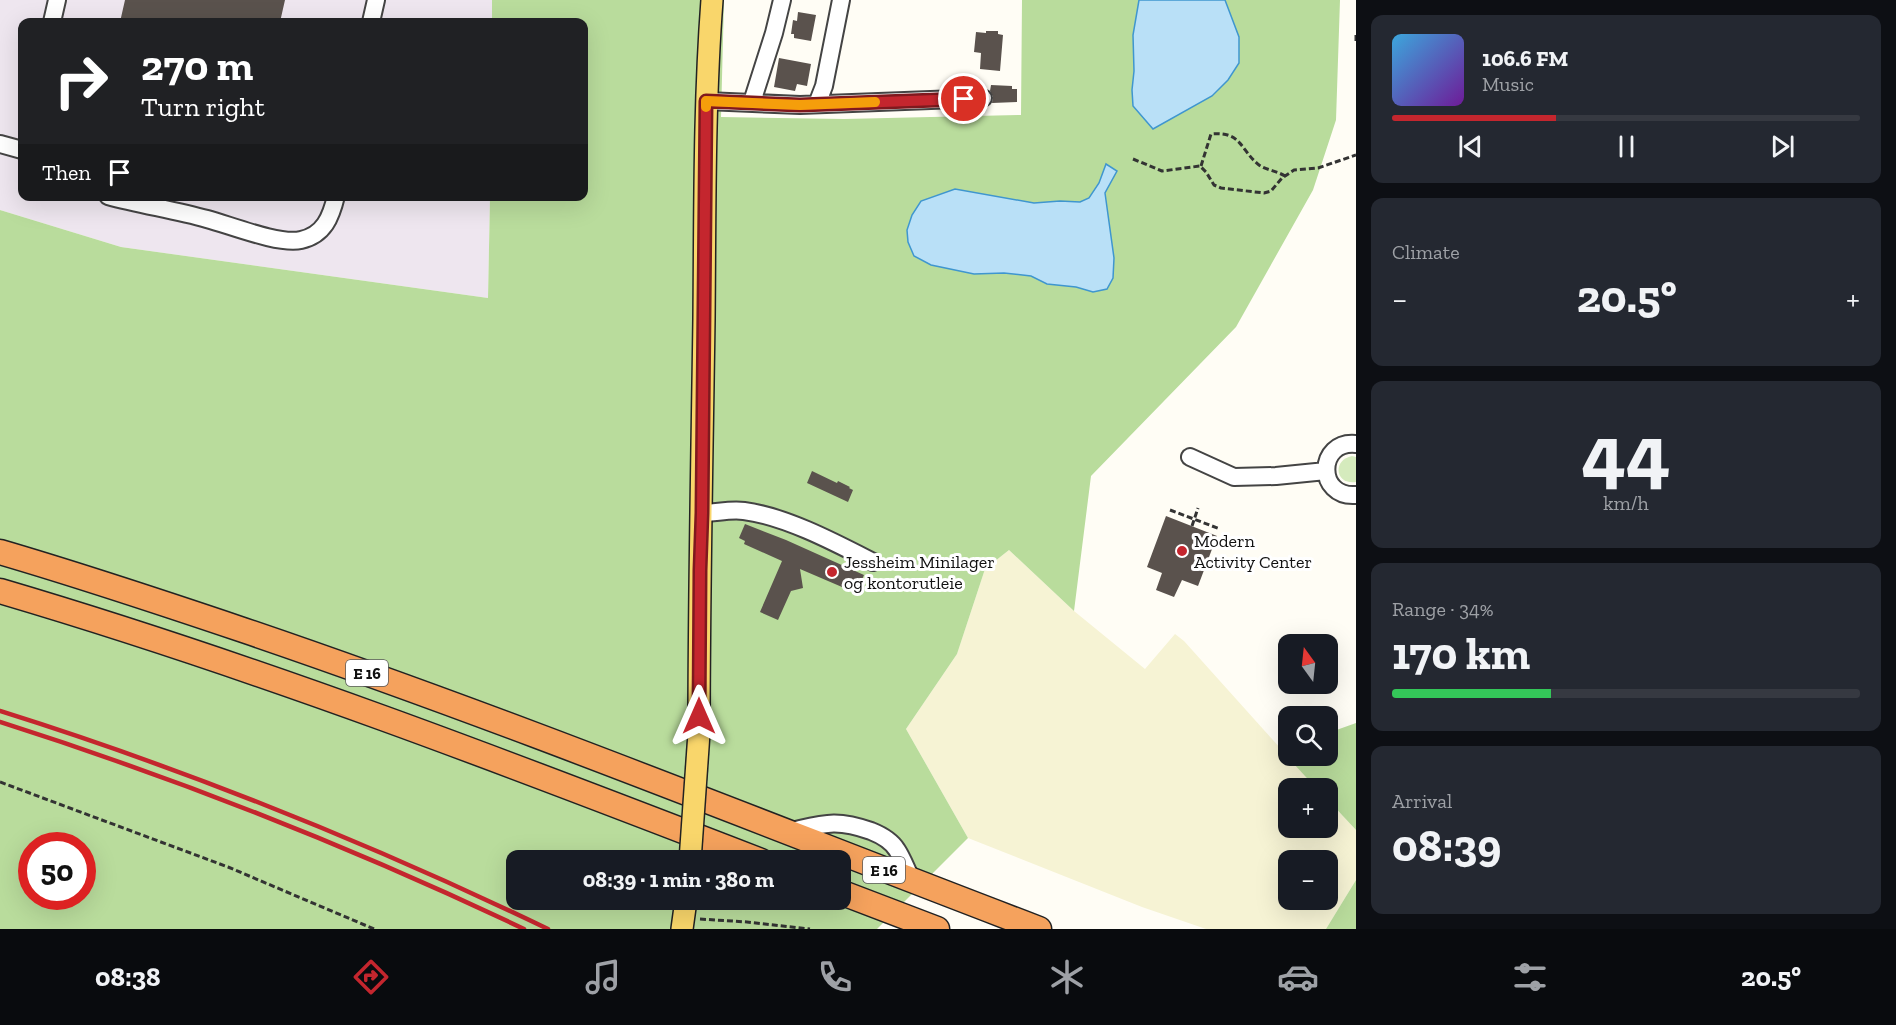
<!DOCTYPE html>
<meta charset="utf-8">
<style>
:root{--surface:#171b24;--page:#242831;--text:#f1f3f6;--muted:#9ea1a6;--line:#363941;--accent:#c4262e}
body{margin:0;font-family:"Zilla Slab",serif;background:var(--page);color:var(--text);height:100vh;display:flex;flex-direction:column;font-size:22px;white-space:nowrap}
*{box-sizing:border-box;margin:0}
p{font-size:20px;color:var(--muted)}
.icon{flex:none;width:33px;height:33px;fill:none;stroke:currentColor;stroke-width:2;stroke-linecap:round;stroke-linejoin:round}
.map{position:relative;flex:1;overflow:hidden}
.side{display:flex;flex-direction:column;gap:15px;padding:15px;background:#0d0f14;width:540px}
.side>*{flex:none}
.top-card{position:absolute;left:18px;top:18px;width:570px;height:183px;border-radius:12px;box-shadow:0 6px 24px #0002;background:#202124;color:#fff;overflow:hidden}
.needle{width:39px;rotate:345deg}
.fabs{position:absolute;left:1278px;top:634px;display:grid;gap:12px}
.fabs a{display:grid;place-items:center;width:60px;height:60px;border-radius:12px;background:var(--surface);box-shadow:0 6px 24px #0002;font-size:30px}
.speed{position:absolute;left:18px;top:832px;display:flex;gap:12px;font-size:30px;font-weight:700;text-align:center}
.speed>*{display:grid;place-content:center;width:78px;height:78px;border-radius:50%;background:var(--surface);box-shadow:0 6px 24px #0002;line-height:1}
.speed .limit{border:9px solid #d22;background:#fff;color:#111}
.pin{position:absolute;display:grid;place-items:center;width:51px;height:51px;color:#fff;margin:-26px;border:3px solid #fff;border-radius:50%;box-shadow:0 2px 6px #0007}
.me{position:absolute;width:66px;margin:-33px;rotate:0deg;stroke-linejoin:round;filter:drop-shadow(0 0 4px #0008)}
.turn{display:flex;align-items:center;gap:21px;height:126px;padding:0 24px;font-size:27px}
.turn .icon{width:78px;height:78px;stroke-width:2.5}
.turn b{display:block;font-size:42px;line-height:51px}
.then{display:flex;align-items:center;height:57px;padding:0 24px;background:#0003;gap:12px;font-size:22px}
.big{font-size:45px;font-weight:700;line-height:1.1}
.side .tile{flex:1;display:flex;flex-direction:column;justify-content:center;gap:9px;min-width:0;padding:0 21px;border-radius:12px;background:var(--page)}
.side .dial{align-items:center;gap:0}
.dial b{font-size:78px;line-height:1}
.song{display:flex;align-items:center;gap:18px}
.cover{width:72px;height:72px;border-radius:9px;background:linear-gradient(135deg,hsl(200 70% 55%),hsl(280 70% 35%))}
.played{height:6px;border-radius:3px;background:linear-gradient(90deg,var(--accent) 35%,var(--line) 35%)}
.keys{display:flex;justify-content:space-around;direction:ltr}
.heat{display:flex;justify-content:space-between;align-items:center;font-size:33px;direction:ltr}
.charge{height:9px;border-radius:4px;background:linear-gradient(90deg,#34c759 34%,var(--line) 0)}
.trip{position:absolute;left:506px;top:850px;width:345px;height:60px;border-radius:12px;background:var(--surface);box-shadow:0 6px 24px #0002;font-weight:700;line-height:60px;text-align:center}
.tabs{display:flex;height:96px;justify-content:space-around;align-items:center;background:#090b0e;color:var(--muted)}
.tabs .icon{width:42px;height:42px}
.tabs .active{color:var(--accent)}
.tabs b{font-size:27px;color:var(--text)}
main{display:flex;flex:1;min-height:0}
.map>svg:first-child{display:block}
.industrial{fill:#eee6ef}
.farmland{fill:#f6f3d4;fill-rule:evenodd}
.green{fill:#d5ebbd}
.forest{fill:#b9dc9c;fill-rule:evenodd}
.water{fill:#b9e0f7;stroke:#3f96cf;stroke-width:1.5}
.building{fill:#5a524d}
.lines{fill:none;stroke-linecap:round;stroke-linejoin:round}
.minor-casing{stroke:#444;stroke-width:20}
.major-casing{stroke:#222;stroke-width:24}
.highway-casing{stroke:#222;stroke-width:27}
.path{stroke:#333;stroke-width:3;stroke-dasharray:6 3;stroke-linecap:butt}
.minor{stroke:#fff;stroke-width:16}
.major{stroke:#f9d66b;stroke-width:21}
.highway{stroke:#f5a25d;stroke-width:24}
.rail{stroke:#c4262e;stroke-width:4.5}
.major-bridge-casing{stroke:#222;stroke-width:24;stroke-linecap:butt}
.major-bridge{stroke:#f9d66b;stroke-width:21}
.route-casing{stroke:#7f191e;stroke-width:15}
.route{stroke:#c4262e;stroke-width:10}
.slow{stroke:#f59e0b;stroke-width:10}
.poi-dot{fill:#c4262e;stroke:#fff;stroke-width:2}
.labels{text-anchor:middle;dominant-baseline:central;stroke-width:6;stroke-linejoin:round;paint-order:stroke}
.shield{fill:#fff;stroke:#585858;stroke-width:1.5}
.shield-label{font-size:16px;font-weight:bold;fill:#111}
.poi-label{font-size:18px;fill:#111;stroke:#fff;text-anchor:start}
</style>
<main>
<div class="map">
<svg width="1356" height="929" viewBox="0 0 1356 929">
<rect width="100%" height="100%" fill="#fffdf5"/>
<path class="industrial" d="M 0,0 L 492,0 L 492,22 L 22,22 L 22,196 L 490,197 L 488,298 L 121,247 L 0,210 Z"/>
<path class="farmland" d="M 1009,550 L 1074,611 L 1145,669 L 1175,634 L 1184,641 L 1317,789 L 1288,789 L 1288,828 L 1328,828 L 1328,800 L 1356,830 L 1356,880 L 1326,929 L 1206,929 L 1142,907 L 968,838 L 906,729 L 957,654 L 985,569 ZM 1288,861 L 1328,861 L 1328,900 L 1288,900 Z"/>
<path class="green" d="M 1352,456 L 1356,457 L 1356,482 C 1335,485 1332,460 1352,456 Z"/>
<path class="forest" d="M 492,0 L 724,0 L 721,117 L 844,119 L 1021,115 L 1022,0 L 1340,0 L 1336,120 L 1313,190 L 1236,327 L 1091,476 L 1074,611 L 1009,550 L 985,569 L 957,654 L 906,729 L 968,838 L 877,929 L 0,929 L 0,210 L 121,247 L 488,298 L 490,197 L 584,196 L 584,22 L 492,22 ZM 32,846 L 82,846 L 82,897 L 32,897 ZM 516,861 L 840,861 L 840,900 L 516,900 Z
M 1356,723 L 1356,830 L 1328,800 L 1328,789 L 1317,789 L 1293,763 L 1296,756 L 1328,756 L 1328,733 Z
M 1356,880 L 1356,929 L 1326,929 Z"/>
<path class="water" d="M 1139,0 L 1225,0 L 1239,37 L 1239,63 L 1228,80 L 1212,96 L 1153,129 L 1133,106 L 1132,90 L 1134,71 L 1133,35 Z
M 1106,164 L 1117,171 L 1105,193 L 1114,258 L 1113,278 L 1107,289 L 1093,292 L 1076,287 L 1047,284 L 1031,276 L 1004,273 L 974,274 L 931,265 L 914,256 L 908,242 L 907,230 L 912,215 L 921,201 L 955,189 L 1034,203 L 1060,201 L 1080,202 L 1089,198 L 1099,183 Z"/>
<path class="building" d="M 125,0 L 285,0 L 280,22 L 120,22 Z
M 798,12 L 816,15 L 811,41 L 794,38 L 794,34 L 791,34 L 793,20 L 797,21 Z
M 986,31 L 998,31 L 998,34 L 1003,35 L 1000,71 L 980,69 L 981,53 L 974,52 L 976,32 L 986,33 Z
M 779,58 L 811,64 L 807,86 L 797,84 L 795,91 L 774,87 Z
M 991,85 L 1012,86 L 1012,89 L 1017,89 L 1017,102 L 992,103 L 993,97 L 990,91 Z
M 812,471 L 837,483 L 838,481 L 850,487 L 849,488 L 853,490 L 848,502 L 807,483 Z
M 1166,516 L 1217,536 L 1198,586 L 1182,580 L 1174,597 L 1156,590 L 1162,573 L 1147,567 Z
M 745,524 L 786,540 L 864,575 L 856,593 L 800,569 L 803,588 L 791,591 L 778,620 L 760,612 L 782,561 L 744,544 L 745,541 L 739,538 Z"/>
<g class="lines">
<defs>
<path id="minor" d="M 52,22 L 57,0
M 371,22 L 376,0
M 706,101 L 800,105 L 983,98
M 752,102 L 774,33 L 782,0
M 817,104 L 824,86 L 841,0
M 0,144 L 22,150
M 108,196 C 141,205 175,210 207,219 C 230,225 279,245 301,240 C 324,235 331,217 336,196
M 1356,444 C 1317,440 1316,498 1356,495
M 1190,457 L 1234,477 L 1276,476 L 1326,471
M 702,513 C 716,513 730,509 744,511 C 785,516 836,543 873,562
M 787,832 C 823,824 835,818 871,831 C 881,835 891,840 897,850 C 903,859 907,871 912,880"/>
<path id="major" d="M 699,733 C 699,595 702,457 704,319 C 705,212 704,106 712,0
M 682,929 L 686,900"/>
<path id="highway" d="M 0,552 C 82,576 163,603 243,630 C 511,721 774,828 1039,929
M 0,591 C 258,667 510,764 761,861
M 840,892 L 937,929"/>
</defs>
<use href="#minor" class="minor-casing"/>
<use href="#major" class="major-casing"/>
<use href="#highway" class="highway-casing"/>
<path class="path" d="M 1356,35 L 1356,42
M 1133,159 L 1162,171 L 1200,166 L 1206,172 L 1214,185 L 1221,188 L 1264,193 L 1271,191 L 1282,178 L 1294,170 L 1318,168 L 1356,155
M 1201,166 L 1211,134 C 1242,131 1240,150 1259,165 C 1266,170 1277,171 1285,176
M 1170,510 L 1220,529
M 1192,526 L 1198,508
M 0,782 L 228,867 L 374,929
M 700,919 L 747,922 L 810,929"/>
<use href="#minor" class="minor"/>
<use href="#major" class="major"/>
<use href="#highway" class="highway"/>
<path class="rail" d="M 0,711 C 188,770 371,844 548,929
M 0,722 C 179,779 354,848 524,929"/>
<defs>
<path id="major-bridge" d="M 690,861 L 699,733"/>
</defs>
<use href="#major-bridge" class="major-bridge-casing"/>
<use href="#major-bridge" class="major-bridge"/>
</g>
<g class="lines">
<defs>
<path id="route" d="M 699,716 L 700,570 L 702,513 L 706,101 L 800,105 L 964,99"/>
</defs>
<use href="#route" class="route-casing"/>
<use href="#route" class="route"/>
<path class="slow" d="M 706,107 L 706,101 L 800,105 L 875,102"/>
</g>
<g class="poi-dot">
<circle cx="1182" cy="551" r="6"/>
<circle cx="832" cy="572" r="6"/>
</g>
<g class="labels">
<g class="shield">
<rect x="346" y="660" width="42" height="26" rx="4.5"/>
<rect x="863" y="857" width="42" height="26" rx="4.5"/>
</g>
<g class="shield-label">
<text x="367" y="673">E 16</text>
<text x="884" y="870">E 16</text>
</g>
<g class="poi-label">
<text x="1194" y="541">Modern<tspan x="1194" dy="21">Activity Center</tspan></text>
<text x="844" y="562">Jessheim Minilager<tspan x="844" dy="21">og kontorutleie</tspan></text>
</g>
</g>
</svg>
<div class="fabs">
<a><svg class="needle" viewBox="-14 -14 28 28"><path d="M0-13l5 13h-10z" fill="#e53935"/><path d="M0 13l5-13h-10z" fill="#9ea1a6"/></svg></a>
<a><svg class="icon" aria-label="search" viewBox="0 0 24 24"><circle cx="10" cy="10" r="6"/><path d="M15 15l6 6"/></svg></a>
<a>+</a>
<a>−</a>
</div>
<div class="speed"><div class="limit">50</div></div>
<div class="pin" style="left:964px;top:99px;background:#d93025"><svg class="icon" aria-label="arrive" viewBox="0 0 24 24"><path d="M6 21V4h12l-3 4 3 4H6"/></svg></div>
<svg class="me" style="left:699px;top:716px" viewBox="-20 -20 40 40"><path d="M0-17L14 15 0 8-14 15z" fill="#c4262e" stroke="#fff" stroke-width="4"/></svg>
<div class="trip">08:39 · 1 min · 380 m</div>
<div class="top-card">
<div class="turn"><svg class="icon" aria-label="right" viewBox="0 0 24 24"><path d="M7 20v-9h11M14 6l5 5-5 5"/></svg><div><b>270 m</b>Turn right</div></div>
<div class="then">Then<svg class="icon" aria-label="arrive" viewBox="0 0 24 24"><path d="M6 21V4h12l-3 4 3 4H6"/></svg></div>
</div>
</div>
<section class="side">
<div class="tile">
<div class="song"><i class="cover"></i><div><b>106.6 FM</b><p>Music</p></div></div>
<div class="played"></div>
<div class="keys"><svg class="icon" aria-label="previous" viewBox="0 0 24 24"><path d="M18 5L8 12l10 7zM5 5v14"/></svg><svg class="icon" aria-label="pause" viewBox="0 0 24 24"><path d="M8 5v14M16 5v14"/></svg><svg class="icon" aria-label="next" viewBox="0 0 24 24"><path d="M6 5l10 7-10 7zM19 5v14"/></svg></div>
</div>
<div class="tile"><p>Climate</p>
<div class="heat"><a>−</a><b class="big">20.5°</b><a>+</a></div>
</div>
<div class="tile dial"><b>44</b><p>km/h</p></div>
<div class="tile"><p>Range · 34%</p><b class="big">170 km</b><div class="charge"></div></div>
<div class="tile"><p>Arrival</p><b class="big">08:39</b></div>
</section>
</main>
<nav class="tabs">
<b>08:38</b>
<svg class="icon active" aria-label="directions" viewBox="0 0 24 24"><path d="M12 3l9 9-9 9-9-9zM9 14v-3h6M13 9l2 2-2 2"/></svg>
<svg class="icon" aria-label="music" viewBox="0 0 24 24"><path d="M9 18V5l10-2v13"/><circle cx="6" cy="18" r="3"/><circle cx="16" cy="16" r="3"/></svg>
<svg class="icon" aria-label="phone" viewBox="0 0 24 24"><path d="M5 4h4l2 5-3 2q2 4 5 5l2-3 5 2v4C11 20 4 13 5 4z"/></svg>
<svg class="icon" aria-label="climate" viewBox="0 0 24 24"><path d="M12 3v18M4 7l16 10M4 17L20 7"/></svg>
<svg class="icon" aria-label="car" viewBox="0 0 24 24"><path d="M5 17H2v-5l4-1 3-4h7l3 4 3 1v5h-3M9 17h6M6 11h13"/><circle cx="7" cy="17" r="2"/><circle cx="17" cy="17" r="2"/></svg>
<svg class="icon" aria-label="filters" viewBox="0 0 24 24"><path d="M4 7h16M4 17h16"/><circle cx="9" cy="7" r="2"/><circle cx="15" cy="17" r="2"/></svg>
<b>20.5°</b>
</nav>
